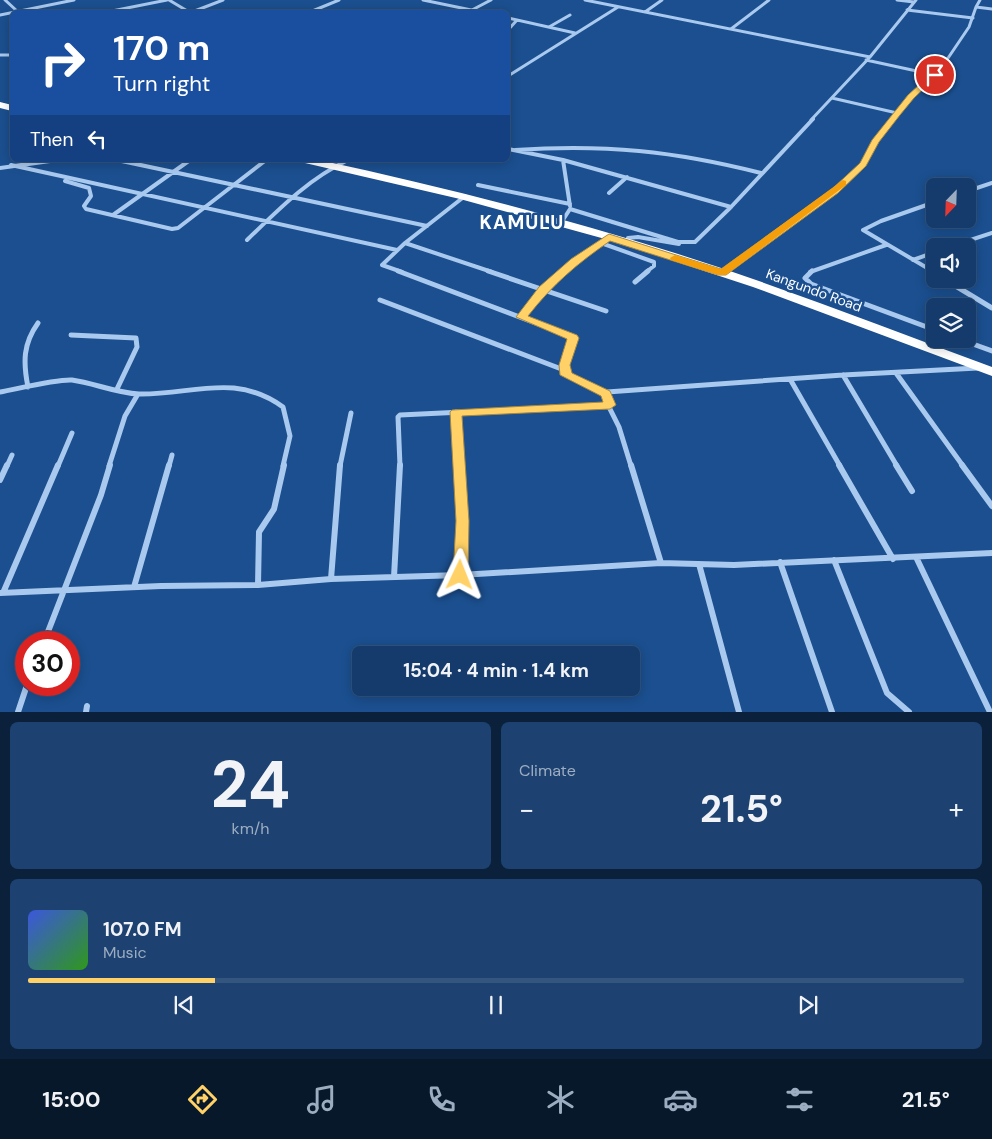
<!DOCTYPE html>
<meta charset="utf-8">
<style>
:root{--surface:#143b6b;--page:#1d4271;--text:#f1f3f6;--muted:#9dadc1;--line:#33557e;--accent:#ffd166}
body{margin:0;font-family:"DM Sans",sans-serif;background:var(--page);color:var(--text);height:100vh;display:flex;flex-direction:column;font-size:19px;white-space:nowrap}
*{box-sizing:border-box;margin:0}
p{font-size:16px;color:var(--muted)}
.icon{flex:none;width:28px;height:28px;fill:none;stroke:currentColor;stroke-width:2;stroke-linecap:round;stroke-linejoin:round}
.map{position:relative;height:712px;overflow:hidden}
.drawer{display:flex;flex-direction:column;gap:10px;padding:10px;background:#0b203b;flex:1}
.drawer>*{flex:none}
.hud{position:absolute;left:10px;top:10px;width:500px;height:152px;border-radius:8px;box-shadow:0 2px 12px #0003,0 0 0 1px var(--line);background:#1a4fa0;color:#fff;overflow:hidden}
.needle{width:32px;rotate:203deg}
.tools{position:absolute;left:926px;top:178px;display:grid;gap:10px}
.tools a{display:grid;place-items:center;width:50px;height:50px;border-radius:8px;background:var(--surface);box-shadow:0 2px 12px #0003,0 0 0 1px var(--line);font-size:25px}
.speed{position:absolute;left:15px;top:631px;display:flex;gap:10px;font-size:25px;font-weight:700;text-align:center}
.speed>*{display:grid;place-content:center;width:65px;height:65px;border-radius:50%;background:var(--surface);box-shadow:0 2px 12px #0003,0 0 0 1px var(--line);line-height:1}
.speed .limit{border:8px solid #d22;background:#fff;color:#111}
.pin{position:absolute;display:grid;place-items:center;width:42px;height:42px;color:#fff;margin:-21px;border:2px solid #fff;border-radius:50%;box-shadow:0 1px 5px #0007}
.me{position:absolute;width:55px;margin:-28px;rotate:2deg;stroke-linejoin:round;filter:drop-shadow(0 0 4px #0008)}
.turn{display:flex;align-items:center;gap:18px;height:105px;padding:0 20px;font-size:22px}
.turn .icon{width:65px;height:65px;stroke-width:2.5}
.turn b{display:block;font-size:35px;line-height:42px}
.then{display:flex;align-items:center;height:48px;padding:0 20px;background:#0003;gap:10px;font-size:19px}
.big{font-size:38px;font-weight:700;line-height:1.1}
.drawer .widget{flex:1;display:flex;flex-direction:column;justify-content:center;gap:8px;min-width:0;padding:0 18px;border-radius:8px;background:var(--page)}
.drawer .dial{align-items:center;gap:0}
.dial b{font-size:65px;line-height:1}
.song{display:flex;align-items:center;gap:15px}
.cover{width:60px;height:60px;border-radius:8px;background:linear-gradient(135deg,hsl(230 70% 55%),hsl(110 70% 35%))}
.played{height:5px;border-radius:2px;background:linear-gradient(90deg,var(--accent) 20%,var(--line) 20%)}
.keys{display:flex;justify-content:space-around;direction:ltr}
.heat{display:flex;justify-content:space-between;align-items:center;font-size:28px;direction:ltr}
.drawer .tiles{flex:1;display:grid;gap:10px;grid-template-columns:1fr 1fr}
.widget:last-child{grid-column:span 2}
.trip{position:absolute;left:352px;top:646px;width:288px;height:50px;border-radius:8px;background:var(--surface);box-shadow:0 2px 12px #0003,0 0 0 1px var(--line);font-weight:700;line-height:50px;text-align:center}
.menu{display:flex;height:80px;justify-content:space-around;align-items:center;background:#08182b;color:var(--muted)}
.menu .icon{width:35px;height:35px}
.menu .current{color:var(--accent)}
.menu b{font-size:22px;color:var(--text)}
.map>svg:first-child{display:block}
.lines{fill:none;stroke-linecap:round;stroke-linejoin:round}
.street-far3{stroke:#a9c9ee;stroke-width:3}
.street-far2{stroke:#a9c9ee;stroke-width:4}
.street-far1{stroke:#a9c9ee;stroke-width:5}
.street{stroke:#a9c9ee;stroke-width:6}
.highway{fill:#fff;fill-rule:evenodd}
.route{fill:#ffd166;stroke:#a68842}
.slow{fill:#f59e0b}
.labels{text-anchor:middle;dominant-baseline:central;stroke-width:5;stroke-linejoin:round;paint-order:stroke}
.street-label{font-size:14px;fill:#fff;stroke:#1b4f8f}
.district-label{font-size:19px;font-weight:bold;letter-spacing:1px;fill:#fff;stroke:#1b4f8f}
</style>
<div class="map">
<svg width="992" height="712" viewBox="0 0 992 712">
<rect width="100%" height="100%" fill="#1b4f8f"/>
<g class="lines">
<path class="street-far3" d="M 5,0 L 17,11
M 169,0 L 189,12
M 423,0 L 481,12
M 585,0 L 870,57
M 897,0 L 914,2
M 976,7 L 980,0
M 472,10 L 491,0
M 907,10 L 973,18
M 107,12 L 167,0
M 192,12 L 223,0
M 310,12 L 339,0
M 645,12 L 662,0
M 0,15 L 74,0
M 508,18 L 575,33
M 549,27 L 570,15
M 731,29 L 769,0
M 508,30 L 517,20
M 0,55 L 12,55
M 866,60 L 935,75
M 508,76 L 618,7
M 832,98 L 897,113
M 811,120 L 870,57 L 916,0
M 891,120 L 911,96 L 942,67 L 969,27 L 976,7 L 992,9"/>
<path class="street-far2" d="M 508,149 L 563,160 L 731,207
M 515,150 C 605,144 674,151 761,173
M 117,160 L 427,226
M 563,160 L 570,206
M 11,165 L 397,250
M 0,168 L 57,160
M 65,181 L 89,188 L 91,196 L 84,206 L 86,209 L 172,229 L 178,228 L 266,160
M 478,185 L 570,204
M 968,191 L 992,183
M 609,193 L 627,177
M 465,196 L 405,243 L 492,272
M 113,215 L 190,160
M 561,223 L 570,209 L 678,242 L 695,242 L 731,207 L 813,119
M 247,240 C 278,210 308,179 348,160
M 601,243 L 654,262 L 654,266 L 646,272
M 628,243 L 628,238 L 638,237 L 679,244
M 952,246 L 992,233
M 913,260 L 935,252
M 402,272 L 382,265 L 405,243
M 562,272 L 609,237
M 723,272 L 835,191 L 863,164 L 875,141 L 892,119
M 810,272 L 886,245
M 934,272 L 863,230 L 881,221 L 935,202"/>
<path class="street-far1" d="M 398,271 L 570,336 L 574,340 L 564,365 L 566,375 L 606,394
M 488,271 L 606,311
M 812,271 L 805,278 L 811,284 L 935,330
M 932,271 L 935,273
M 722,273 L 725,271
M 944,279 L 992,308
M 635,282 L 648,271
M 380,300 L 564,370
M 522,317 L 543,289 L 563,271
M 71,335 L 136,338 L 137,347 L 117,389
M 959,339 L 992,351
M 896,373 L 963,466
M 843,375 L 897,466
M 790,379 L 840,466
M 28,387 C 23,362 23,344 38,323
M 0,392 C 17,389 56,379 72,380 C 94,383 116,393 139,394 C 192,395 235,372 283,407 L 290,436 L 283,466
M 456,412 L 459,466
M 7,466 L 12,455
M 58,466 L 72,433
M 109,466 L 125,416 L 138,394
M 169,466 L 172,455
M 340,466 L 351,413
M 400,466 L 398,417 L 400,415 L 610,405
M 631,466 L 619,427 L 608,405 L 607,392 L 843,375 L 978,368"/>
<path class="street" d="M 459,465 L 463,521 L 460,575
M 631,465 L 661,563
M 839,465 L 893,559
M 896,465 L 912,491
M 962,465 L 992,506
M 0,480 L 7,465
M 916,557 L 990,712
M 834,560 L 887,693 L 909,712
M 780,562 L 832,712
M 699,564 L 739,712
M 394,577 L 400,465
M 331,579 L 340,465
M 258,585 L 259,532 L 274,509 L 284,465
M 134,587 L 169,465
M 0,593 L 161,586 L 258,585 L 331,579 L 460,575 L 661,563 L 734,565 L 992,553
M 3,593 L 58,465
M 44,642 L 101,495 L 110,465
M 18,712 L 27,685
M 86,712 L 87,706"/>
<path class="highway" d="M 0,102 L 12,105 L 12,111 L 0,108 Z
M 300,160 L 319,160 C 439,186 558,216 675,253 C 782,287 887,328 992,367 L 992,376 L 753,287 L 616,242 L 460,199 L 305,163 Z"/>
</g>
<path class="route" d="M 932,73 L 938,75 L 914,98 L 900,115 L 879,142 L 866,166 L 838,193 L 726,275 L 718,275 L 610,241 C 578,263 553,284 528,316 L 577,335 L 579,338 L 570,365 L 572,373 L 610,391 L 616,405 L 610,409 L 462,416 L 469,521 L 468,575 L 466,579 L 460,580 L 455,579 L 453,575 L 456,521 L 450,412 L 452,410 L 603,402 L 601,396 L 560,375 L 559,365 L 567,339 L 516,317 L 539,287 L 571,259 L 609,234 L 721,269 L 832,189 L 860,163 L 872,140 L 908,95 Z"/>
<path class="slow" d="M 843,180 L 846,181 L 846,185 L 726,275 L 718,275 L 671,260 L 670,258 L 675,255 L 721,269 Z"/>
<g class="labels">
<g class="street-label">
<text transform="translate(814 290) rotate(20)">Kangundo Road</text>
</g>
<g class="district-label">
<text x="522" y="222">KAMULU</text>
</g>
</g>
</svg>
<div class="tools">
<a><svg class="needle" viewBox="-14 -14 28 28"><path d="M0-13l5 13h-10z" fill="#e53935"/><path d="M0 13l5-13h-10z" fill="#9dadc1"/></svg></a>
<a><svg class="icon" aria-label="sound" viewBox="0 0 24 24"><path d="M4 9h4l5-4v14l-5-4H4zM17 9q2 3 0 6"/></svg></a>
<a><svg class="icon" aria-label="layers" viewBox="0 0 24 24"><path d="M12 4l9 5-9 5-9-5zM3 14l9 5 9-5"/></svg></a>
</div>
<div class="speed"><div class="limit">30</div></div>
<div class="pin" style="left:935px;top:75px;background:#d93025"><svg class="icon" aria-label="arrive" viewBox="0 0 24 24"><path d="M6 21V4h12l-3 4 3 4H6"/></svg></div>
<svg class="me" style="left:460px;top:575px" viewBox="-20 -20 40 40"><path d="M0-17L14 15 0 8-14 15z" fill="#ffd166" stroke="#fff" stroke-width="4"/></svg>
<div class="trip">15:04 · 4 min · 1.4 km</div>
<div class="hud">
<div class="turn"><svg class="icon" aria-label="right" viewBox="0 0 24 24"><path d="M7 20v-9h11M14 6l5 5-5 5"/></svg><div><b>170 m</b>Turn right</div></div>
<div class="then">Then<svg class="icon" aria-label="left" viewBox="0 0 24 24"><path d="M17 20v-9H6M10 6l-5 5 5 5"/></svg></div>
</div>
</div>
<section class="drawer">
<div class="tiles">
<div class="widget dial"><b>24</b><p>km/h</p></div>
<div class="widget"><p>Climate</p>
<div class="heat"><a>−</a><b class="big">21.5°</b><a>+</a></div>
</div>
<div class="widget">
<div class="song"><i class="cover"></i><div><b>107.0 FM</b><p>Music</p></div></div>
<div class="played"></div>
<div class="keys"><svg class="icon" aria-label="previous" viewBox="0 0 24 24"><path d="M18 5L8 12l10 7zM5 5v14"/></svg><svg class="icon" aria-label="pause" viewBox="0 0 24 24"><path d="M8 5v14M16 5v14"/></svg><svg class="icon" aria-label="next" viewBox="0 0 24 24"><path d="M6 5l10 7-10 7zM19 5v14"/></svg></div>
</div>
</div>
</section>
<nav class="menu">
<b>15:00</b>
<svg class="icon current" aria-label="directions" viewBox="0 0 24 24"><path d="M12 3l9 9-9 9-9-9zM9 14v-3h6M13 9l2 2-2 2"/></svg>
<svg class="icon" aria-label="music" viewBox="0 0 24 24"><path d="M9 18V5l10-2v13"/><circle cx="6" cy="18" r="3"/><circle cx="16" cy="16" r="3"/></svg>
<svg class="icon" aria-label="phone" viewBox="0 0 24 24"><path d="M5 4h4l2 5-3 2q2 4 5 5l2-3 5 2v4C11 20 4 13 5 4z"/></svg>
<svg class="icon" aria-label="climate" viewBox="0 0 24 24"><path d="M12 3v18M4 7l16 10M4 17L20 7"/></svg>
<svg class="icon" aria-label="car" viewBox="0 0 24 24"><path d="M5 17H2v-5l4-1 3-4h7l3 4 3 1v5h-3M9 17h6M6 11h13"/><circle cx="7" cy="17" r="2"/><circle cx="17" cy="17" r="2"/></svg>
<svg class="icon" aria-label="filters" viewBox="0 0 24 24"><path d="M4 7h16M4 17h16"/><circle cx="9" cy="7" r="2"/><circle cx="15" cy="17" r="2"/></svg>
<b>21.5°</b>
</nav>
